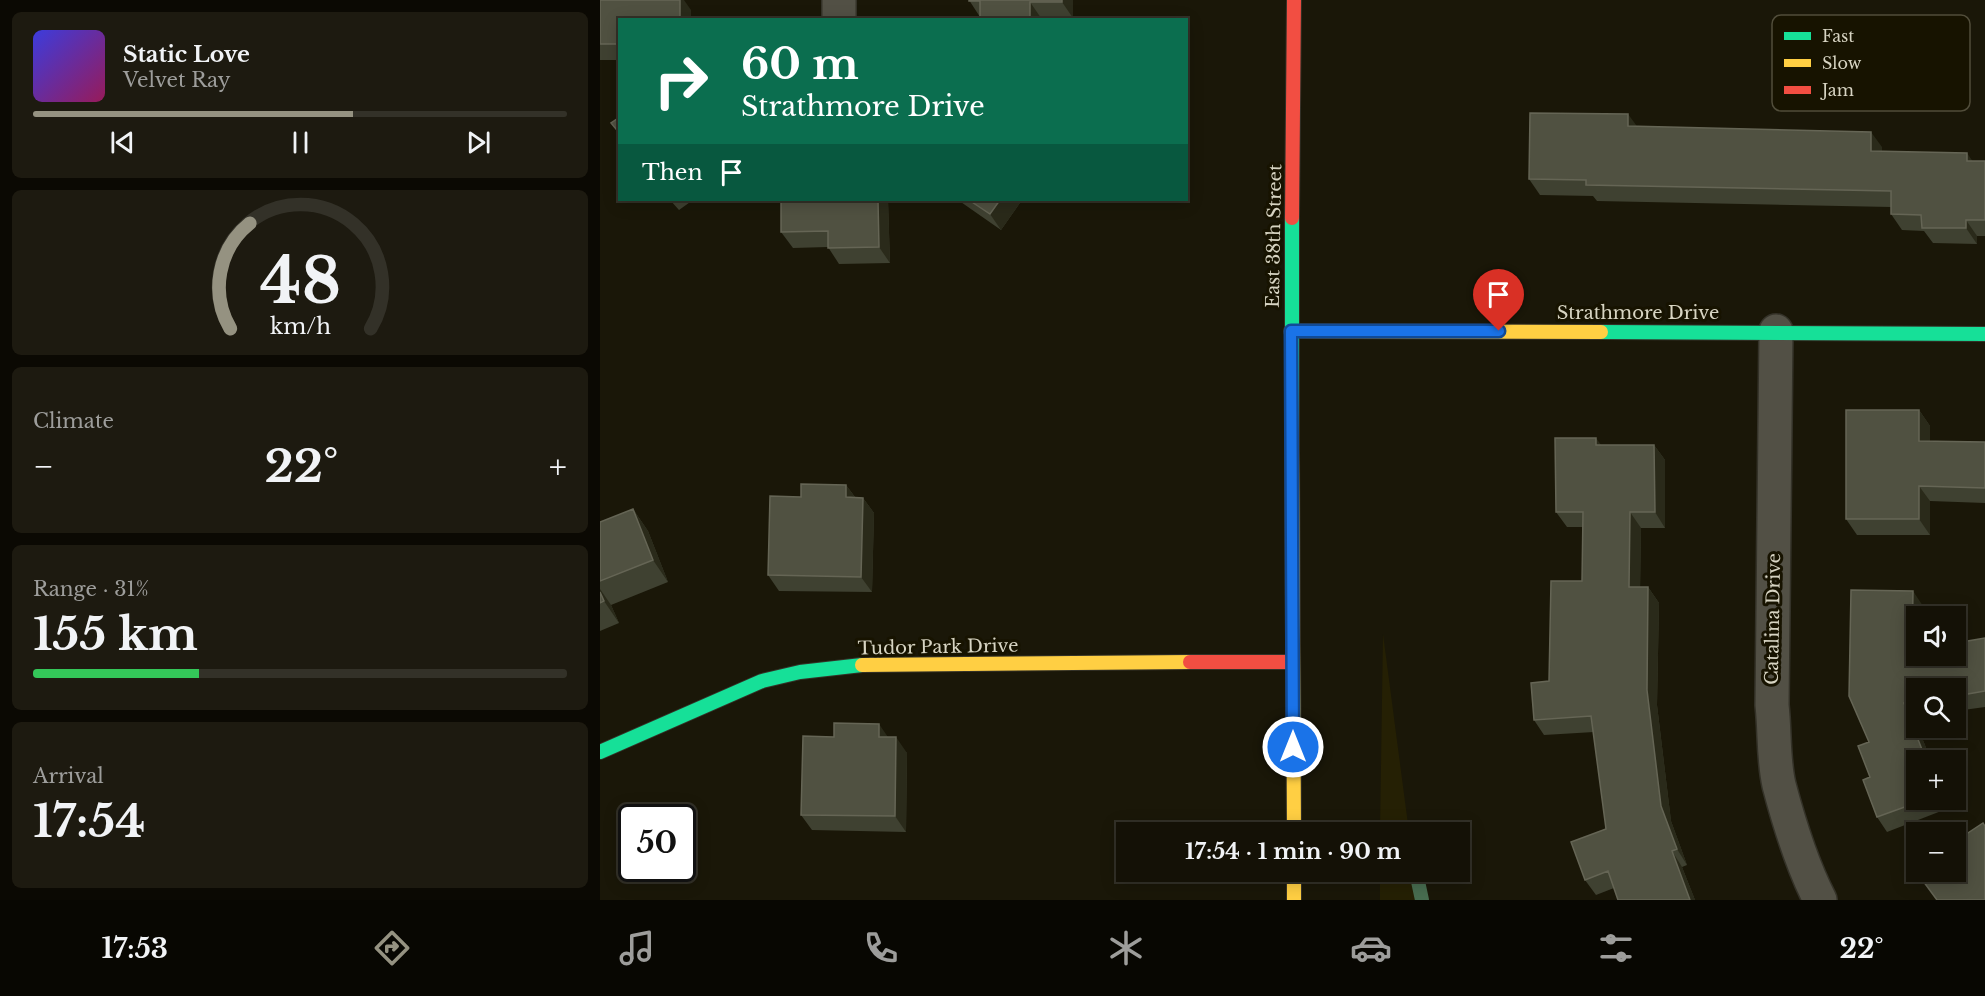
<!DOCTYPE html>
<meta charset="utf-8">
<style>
:root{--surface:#141106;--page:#1d1a10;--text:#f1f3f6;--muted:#9d9d9b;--line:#333128;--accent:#959281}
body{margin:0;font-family:"Libre Baskerville",serif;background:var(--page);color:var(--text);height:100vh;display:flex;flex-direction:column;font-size:22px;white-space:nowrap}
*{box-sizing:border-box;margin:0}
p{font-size:20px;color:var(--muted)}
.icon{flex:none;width:33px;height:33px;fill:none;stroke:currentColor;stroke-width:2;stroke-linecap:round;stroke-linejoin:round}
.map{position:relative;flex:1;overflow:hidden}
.sheet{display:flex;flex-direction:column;gap:12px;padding:12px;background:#0b0903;width:600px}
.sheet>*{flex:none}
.guide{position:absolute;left:18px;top:18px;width:570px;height:183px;border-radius:0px;box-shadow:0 3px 15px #0003,0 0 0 2px var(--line);background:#0b6e4f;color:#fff;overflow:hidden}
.buttons{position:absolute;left:1306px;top:606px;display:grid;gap:12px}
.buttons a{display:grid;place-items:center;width:60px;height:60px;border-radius:0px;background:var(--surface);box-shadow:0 3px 15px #0003,0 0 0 2px var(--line);font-size:30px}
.speed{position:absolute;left:18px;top:804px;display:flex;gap:12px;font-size:30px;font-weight:700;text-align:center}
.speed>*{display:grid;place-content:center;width:78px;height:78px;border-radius:50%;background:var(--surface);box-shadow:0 3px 15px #0003,0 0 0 2px var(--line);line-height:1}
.speed .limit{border:3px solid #111;border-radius:9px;background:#fff;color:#111}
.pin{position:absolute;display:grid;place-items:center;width:51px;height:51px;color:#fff;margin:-62px -26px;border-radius:50% 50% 50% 0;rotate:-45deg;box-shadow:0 0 6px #0007}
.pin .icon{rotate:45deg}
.me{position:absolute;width:66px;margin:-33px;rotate:0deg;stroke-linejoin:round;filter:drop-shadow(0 0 4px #0008)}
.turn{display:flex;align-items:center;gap:21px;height:126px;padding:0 24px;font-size:27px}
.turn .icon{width:78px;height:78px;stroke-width:2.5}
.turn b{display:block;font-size:42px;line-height:51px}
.then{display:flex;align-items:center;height:57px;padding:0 24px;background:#0003;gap:12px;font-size:22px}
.big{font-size:45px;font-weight:700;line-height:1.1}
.sheet .card{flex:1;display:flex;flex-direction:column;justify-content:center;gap:9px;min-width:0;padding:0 21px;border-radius:9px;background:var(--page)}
.sheet .dial{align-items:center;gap:0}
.dial svg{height:156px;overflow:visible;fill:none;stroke:var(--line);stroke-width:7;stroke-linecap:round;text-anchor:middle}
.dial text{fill:var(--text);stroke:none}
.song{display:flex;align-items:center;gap:18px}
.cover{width:72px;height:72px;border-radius:9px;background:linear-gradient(135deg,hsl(240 70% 55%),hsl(330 70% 35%))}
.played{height:6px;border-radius:3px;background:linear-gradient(90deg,var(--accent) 60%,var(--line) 60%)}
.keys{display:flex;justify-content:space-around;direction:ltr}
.heat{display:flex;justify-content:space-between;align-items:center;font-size:33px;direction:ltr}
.charge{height:9px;border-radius:4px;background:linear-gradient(90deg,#34c759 31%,var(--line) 0)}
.trip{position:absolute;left:516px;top:822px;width:354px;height:60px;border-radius:0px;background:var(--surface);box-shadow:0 3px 15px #0003,0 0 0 2px var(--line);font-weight:700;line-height:60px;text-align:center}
.menu{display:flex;height:96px;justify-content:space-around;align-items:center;background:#080702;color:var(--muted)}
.menu .icon{width:42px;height:42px}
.menu .on{color:var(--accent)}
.menu b{font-size:27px;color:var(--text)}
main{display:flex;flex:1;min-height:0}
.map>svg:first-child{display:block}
.built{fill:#252004}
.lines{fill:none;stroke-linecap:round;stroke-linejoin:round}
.stream{stroke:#486d50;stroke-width:14}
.street-casing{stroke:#343228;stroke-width:36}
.fast-casing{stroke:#343228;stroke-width:16}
.slow-casing{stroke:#343228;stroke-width:16}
.jam-casing{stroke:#343228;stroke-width:16}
.street{stroke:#525045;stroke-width:33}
.fast{stroke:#16e098;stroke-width:14}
.slow{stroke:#ffcf43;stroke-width:14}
.jam{stroke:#f24e42;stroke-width:14}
.wall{fill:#3f4131}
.shaded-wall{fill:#2a2a1a}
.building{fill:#505141;stroke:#656555;stroke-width:1.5}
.route-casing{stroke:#114b97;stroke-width:15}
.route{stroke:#1a73e8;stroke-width:10}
.labels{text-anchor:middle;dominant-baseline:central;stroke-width:6;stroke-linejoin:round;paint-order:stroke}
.street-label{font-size:18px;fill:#d7d4c2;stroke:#171300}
.key{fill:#171300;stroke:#514d3a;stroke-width:1.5}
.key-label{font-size:16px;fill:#d7d4c2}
</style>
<main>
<section class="sheet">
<div class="card">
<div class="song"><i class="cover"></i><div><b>Static Love</b><p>Velvet Ray</p></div></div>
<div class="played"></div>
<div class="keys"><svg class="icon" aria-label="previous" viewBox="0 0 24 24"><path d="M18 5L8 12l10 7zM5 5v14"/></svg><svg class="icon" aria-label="pause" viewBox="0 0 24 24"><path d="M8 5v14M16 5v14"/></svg><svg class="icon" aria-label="next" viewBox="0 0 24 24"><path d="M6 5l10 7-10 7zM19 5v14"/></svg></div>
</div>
<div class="card dial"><svg viewBox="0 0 100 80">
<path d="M14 69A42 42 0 1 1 86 69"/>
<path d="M14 69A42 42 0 0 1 24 15" stroke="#959281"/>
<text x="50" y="56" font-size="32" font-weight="700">48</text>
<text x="50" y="72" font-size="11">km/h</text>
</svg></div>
<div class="card"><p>Climate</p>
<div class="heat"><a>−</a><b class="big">22°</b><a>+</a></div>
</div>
<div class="card"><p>Range · 31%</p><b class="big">155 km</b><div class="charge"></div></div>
<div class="card"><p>Arrival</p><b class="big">17:54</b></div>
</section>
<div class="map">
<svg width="1385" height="900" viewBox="0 0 1385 900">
<rect width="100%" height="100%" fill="#1a1708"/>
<path class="built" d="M 783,634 L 809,832 L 780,832 Z
M 780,872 L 816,872 L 822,900 L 780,900 Z"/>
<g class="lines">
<path class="stream" d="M 816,872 L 822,900"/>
<defs>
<path id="street" d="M 239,20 L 239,0
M 1176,331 L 1172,705 C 1175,732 1173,759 1179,785 C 1189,823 1202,865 1220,900"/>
<path id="fast" d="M 1001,332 L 1385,334
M 692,450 L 692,218
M 0,752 L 162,681 L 200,672 L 262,665"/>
<path id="slow" d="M 691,331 L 1001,332
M 692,450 L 694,832
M 262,665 L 590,662
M 694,872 L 694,900"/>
<path id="jam" d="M 692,218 L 694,0
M 590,662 L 693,662"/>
</defs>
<use href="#street" class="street-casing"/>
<use href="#fast" class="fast-casing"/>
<use href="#slow" class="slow-casing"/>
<use href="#jam" class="jam-casing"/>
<use href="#street" class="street"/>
<use href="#fast" class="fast"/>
<use href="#slow" class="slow"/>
<use href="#jam" class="jam"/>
</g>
<path class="wall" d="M 0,0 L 91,10 L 20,20 L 20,60 L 0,60 Z
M 369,0 L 473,0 L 473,18 L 380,17 Z
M 1037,127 L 1282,147 L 1282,151 L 1373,161 L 1385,161 L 1385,236 L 1377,236 L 1377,244 L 1333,243 L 1324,231 L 1302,230 L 1291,214 L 1291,207 L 997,201 L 993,196 L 940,195 L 929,179 Z
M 70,200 L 93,200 L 79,210 Z
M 288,200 L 290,263 L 239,264 L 228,247 L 193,248 L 181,232 Z
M 358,200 L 422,200 L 401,230 Z
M 1319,410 L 1330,426 L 1330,441 L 1385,442 L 1385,503 L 1330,501 L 1330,535 L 1257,535 L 1246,519 Z
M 1001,445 L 1054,445 L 1065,460 L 1065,528 L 1041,528 L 1040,587 L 1048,587 L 1059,603 L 1057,705 L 1071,821 L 1087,865 L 1082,867 L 1095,900 L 1018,900 L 1014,888 L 996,895 L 985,880 L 1006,829 L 994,732 L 944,735 L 934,720 L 949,681 L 982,581 L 983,527 L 967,527 L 956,512 Z
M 246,485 L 255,497 L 263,498 L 274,513 L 272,592 L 179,591 L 168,575 L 201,497 Z
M 33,509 L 48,531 L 68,582 L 11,605 L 19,623 L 0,631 L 0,522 Z
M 1323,606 L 1317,656 L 1385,638 L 1385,707 L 1356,711 L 1356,688 L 1317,688 L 1317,717 L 1314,718 L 1331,760 L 1317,760 L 1317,800 L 1345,800 L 1349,808 L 1287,832 L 1277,817 L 1270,777 Z
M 288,737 L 307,753 L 306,832 L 212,830 L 201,815 Z"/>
<path class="shaded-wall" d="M 80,0 L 84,0 L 91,10 L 91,20 L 80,20 Z
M 462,0 L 473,0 L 473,18 L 462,2 Z
M 430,2 L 441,18 L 441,20 L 430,20 Z
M 1028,114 L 1039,129 L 1028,126 Z
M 1271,132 L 1282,147 L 1282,167 L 1271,151 Z
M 1367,153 L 1378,169 L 1367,161 Z
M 278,200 L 288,200 L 290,263 L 279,247 Z
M 400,200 L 422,200 L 401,230 L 390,214 Z
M 1366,220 L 1377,236 L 1377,244 L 1366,228 Z
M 1319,410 L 1330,426 L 1330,457 L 1319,441 Z
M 996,438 L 1007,453 L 996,445 Z
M 1054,445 L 1065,460 L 1065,528 L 1055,512 Z
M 246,485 L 257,500 L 246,497 Z
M 1319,486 L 1330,501 L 1330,535 L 1319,519 Z
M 263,498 L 274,513 L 272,592 L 261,577 Z
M 33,509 L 48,531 L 68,582 L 53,560 Z
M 1030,512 L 1041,528 L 1040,602 L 1029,587 Z
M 1048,587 L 1059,603 L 1057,705 L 1071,821 L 1087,865 L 1077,849 L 1061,806 L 1047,690 Z
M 0,589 L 11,605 L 19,623 L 4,601 L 0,592 Z
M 1313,591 L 1323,606 L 1323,616 L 1317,616 L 1317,656 L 1312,649 Z
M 1304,703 L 1314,718 L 1317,728 L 1318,728 L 1331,760 L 1326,760 Z
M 279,724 L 290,740 L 279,737 Z
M 296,737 L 307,753 L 306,832 L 295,816 Z
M 1342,800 L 1345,800 L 1349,808 Z
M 1072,851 L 1082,867 L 1095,900 L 1090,900 Z"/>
<path class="building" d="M 0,0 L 80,0 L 80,20 L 20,20 L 20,44 L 0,44 Z
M 369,0 L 462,0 L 462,2 L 430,2 L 430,20 L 380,20 L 380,1 L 369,1 Z
M 930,113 L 1028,114 L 1028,126 L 1271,132 L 1271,151 L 1367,153 L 1367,161 L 1385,161 L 1385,220 L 1366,220 L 1366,228 L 1322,228 L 1321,215 L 1291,214 L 1291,191 L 986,185 L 986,180 L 929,179 Z
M 20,117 L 20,134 L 11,123 Z
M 181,200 L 278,200 L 279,247 L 228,248 L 228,231 L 181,232 Z
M 369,200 L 400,200 L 390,214 Z
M 1246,410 L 1319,410 L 1319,441 L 1385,442 L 1385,488 L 1319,486 L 1319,519 L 1246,519 Z
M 955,438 L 996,438 L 996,445 L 1054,445 L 1055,512 L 1030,512 L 1029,587 L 1048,587 L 1047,690 L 1061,806 L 1077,849 L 1072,851 L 1090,900 L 1018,900 L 1008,871 L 985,880 L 971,842 L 1006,829 L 991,716 L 934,720 L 931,683 L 949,681 L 951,581 L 982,581 L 983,512 L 956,512 Z
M 201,484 L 246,485 L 246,497 L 263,498 L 261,577 L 168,575 L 170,496 L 201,497 Z
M 33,509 L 53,560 L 0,581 L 0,522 Z
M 1251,590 L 1313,591 L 1312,649 L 1317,649 L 1317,656 L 1356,656 L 1356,643 L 1385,638 L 1385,691 L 1356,696 L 1356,688 L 1317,688 L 1317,701 L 1304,703 L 1326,760 L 1317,760 L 1317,800 L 1324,800 L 1277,817 L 1263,780 L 1270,777 L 1258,746 L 1269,742 L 1249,696 Z
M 0,592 L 4,601 L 0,603 Z
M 234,723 L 279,724 L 279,737 L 296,737 L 295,816 L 201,815 L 203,736 L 234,737 Z
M 1383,823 L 1385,826 L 1385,900 L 1337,900 L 1315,870 L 1317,868 L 1317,872 L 1356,872 L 1356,841 Z"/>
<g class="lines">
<defs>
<path id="route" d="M 693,747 L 691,331 L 899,331"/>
</defs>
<use href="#route" class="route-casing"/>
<use href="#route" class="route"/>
</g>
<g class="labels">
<g class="street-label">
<text transform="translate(674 236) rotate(-89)">East 38th Street</text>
<text x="1038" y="313">Strathmore Drive</text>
<text transform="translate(1173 619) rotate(-89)">Catalina Drive</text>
<text transform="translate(338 647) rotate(-1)">Tudor Park Drive</text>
</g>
</g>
<rect x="1172" y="15" width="198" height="96" rx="9" class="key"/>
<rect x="1184" y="32" width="27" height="8" fill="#16e098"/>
<rect x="1184" y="59" width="27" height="8" fill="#ffcf43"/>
<rect x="1184" y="86" width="27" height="8" fill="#f24e42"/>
<g class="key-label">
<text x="1222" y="42">Fast</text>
<text x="1222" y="69">Slow</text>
<text x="1222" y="96">Jam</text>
</g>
</svg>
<div class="buttons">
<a><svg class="icon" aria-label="sound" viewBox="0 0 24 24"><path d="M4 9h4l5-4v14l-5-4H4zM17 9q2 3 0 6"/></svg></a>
<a><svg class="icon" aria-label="search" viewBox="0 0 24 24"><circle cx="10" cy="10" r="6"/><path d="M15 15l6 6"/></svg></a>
<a>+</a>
<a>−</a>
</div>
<div class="speed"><div class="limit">50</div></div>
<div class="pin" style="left:899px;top:331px;background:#d93025"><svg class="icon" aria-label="arrive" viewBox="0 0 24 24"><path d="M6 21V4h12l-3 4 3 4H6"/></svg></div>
<svg class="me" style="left:693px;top:747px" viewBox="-20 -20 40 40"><circle r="17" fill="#1a73e8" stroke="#fff" stroke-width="3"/><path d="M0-11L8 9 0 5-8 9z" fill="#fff"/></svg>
<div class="trip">17:54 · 1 min · 90 m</div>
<div class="guide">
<div class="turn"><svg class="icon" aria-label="right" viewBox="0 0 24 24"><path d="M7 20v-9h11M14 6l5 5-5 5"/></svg><div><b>60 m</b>Strathmore Drive</div></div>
<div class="then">Then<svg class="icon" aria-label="arrive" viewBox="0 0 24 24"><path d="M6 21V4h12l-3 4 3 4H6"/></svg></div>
</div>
</div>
</main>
<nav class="menu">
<b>17:53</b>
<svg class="icon on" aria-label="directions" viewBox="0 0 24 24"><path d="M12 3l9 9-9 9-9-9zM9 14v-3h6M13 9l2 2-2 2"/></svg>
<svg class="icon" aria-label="music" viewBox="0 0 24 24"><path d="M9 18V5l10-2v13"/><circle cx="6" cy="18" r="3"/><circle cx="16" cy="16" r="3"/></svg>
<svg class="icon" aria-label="phone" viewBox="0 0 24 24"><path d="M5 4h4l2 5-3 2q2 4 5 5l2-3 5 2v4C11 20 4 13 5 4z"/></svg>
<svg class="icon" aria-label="climate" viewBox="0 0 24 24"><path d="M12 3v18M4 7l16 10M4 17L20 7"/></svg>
<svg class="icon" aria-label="car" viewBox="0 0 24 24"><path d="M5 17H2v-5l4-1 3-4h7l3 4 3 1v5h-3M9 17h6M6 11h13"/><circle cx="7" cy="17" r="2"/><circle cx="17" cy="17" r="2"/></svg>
<svg class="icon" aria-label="filters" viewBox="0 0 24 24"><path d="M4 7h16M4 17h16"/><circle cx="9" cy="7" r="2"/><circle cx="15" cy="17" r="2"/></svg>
<b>22°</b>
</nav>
